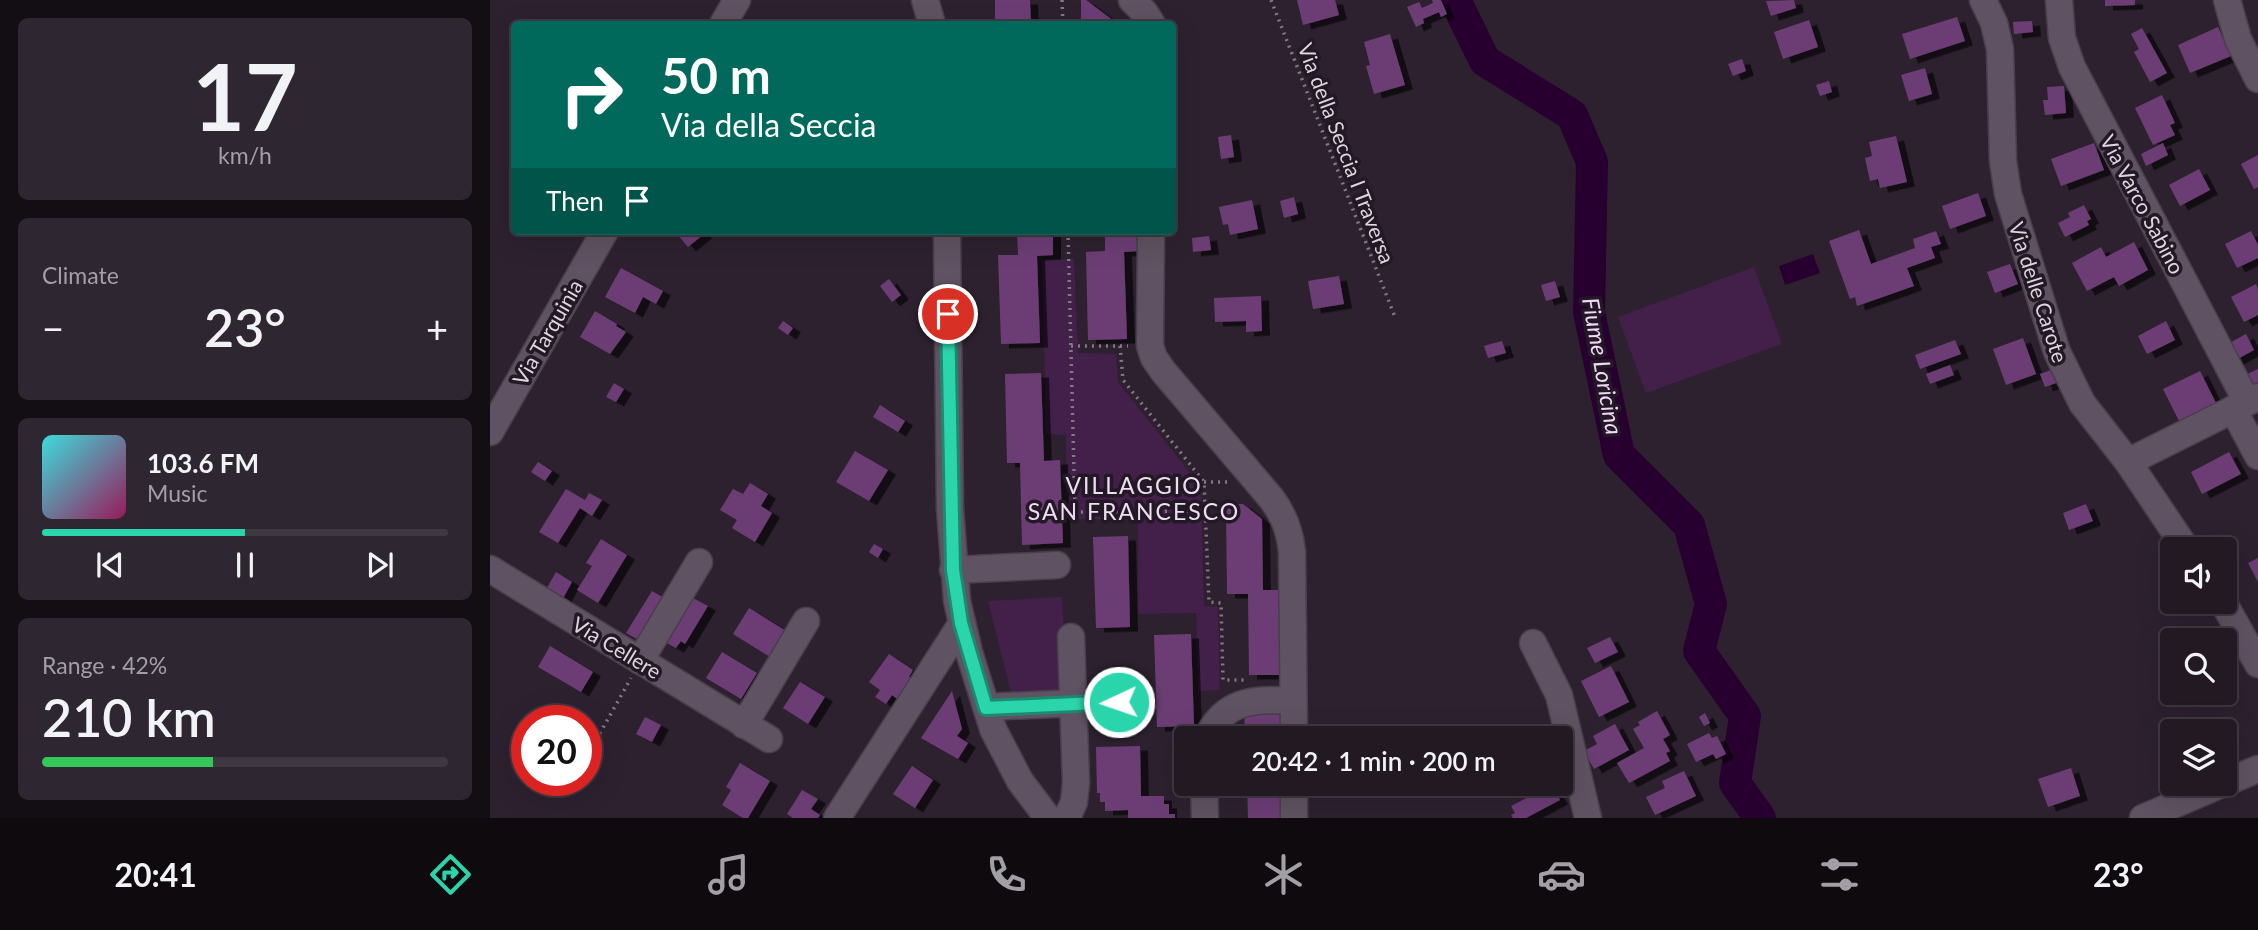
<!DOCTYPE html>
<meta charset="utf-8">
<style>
:root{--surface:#221923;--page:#2e2630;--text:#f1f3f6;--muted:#a2a0a6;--line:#3f3841;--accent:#2bd5ac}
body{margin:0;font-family:Lato,sans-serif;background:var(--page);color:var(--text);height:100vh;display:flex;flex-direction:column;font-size:26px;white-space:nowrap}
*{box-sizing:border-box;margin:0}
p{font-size:23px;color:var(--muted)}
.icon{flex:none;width:38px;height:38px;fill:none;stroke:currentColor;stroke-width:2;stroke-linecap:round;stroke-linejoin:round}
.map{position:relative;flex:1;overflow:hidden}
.details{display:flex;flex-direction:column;gap:18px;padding:18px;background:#130e13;width:490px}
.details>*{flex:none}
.hud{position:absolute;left:21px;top:21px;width:665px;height:214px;border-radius:7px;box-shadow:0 7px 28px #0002,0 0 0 2px var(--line);background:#00695c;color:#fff;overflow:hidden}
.controls{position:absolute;left:1670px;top:537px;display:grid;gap:14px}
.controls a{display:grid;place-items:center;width:77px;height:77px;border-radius:7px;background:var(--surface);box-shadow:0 7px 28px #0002,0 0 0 2px var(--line);font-size:35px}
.speed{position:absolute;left:21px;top:705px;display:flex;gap:14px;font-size:35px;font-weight:700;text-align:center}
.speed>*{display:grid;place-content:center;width:91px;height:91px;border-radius:50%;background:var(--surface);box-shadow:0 7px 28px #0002,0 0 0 2px var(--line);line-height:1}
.speed .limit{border:10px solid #d22;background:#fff;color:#111}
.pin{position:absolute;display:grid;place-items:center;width:60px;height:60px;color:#fff;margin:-30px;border:4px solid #fff;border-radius:50%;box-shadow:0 2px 7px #0007}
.me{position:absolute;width:77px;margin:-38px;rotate:267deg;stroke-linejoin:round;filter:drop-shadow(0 0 5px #0008)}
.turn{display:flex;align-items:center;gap:24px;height:147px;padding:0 35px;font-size:32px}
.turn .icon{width:91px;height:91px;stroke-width:2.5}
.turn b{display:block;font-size:49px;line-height:60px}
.then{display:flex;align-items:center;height:66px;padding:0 35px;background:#0003;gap:14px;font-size:26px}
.big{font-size:52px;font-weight:600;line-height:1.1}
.details .card{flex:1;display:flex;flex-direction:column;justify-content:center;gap:10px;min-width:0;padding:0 24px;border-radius:10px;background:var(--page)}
.details .dial{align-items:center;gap:0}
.dial b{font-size:91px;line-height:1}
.song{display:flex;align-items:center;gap:21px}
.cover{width:84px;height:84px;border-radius:10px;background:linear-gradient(135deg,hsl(180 70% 55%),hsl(330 70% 35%))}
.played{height:7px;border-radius:4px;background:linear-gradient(90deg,var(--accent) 50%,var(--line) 50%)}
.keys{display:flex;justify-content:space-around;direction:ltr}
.heat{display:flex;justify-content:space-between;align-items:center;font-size:38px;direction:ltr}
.charge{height:10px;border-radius:5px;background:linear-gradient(90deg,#34c759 42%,var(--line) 0)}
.trip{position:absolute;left:684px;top:726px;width:399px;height:70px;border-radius:7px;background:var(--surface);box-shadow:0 7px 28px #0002,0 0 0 2px var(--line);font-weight:600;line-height:70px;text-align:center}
.tabs{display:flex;height:112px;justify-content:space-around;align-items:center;background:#0e0a0e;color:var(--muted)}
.tabs .icon{width:49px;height:49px}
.tabs .current{color:var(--accent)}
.tabs b{font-size:32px;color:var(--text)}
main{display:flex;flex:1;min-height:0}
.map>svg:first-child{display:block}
.green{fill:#432049}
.water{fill:#280030}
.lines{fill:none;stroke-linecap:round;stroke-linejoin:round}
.river{stroke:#280030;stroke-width:32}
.building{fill:#6c3e74;filter:url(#shadow)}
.minor-casing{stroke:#493f4b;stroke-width:29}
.path{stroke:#837984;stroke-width:3.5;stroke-dasharray:2 5;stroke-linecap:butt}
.minor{stroke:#5f5262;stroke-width:26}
.route-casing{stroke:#1c8a70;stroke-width:18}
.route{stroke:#2bd5ac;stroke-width:12}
.labels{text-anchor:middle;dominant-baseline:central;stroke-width:7;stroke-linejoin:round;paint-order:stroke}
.street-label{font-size:21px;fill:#ded6df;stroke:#231825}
.water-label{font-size:23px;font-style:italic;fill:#f2d7f7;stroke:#231825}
.neighbourhood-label{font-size:23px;letter-spacing:2px;fill:#eedef1;stroke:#231825}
</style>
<main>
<section class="details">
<div class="card dial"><b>17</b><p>km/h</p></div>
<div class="card"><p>Climate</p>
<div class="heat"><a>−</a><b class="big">23°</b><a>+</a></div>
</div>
<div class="card">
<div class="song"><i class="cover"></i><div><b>103.6 FM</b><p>Music</p></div></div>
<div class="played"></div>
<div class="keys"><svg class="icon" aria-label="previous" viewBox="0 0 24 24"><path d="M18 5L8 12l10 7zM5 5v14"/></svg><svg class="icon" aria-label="pause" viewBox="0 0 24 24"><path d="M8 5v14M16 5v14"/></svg><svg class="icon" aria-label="next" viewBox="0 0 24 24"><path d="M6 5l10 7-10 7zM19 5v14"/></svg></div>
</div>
<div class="card"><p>Range · 42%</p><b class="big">210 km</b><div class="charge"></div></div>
</section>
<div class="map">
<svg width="1768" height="818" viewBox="0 0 1768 818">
<defs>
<filter id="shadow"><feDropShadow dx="8" dy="4.5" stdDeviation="0" flood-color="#0009"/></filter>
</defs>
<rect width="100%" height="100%" fill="#2d212f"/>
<path class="green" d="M 584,259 L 588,353 L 626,354 L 628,382 L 711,487 L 714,606 L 728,607 L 730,690 L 708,691 L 706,613 L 648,614 L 648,520 L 577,519 L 576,435 L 556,434 L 552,260 Z
M 1264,267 L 1292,344 L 1156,393 L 1128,317 Z
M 572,597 L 577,702 L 524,704 L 498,601 Z"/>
<path class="water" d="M 1323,254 L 1330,273 L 1295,285 L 1289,266 Z"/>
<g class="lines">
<path class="river" d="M 965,0 L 995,61 L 1082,115 L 1102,162 L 1099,312 L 1129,455 L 1199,525 L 1221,604 L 1209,651 L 1255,716 L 1245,783 L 1270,818"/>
</g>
<path class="building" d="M 505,0 L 540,0 L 541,24 L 505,24 Z
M 591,0 L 596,0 L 628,24 L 591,24 Z
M 807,0 L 845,0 L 849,15 L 813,25 Z
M 942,0 L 951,0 L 957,14 L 951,17 L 949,12 L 933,19 L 934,23 L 926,27 L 917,7 L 929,2 L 932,8 L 943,3 Z
M 1304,0 L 1306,8 L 1281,16 L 1276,1 Z
M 1615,0 L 1645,0 L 1645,5 L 1615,6 Z
M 1467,17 L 1475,41 L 1420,59 L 1412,34 Z
M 1319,20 L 1328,47 L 1293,59 L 1284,32 Z
M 1542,21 L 1543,32 L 1524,34 L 1523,22 Z
M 1728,27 L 1741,56 L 1700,73 L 1688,45 Z
M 1652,28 L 1677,73 L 1660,82 L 1644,52 L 1649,49 L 1641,34 Z
M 900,34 L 915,85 L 884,94 L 876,66 L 880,65 L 874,42 Z
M 1252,59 L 1256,71 L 1243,76 L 1238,64 Z
M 1435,68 L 1442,94 L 1419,101 L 1411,75 Z
M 1339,81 L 1342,92 L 1330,96 L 1326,85 Z
M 1574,86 L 1576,113 L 1555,115 L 1553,100 L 1558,100 L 1557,87 Z
M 1672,95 L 1685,123 L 1680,125 L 1685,135 L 1663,145 L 1645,108 Z
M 741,135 L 744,157 L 731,159 L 728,137 Z
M 1406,136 L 1417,182 L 1390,188 L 1388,179 L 1380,181 L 1375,158 L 1382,156 L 1379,142 Z
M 1604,143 L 1614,170 L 1571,186 L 1561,159 Z
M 1673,143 L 1678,155 L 1656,166 L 1651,154 Z
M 1768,155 L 1768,187 L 1764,189 L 1751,164 Z
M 1709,169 L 1720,190 L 1690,206 L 1679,185 Z
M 1488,193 L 1496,216 L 1460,229 L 1452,206 Z
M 804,197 L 808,214 L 794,218 L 790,201 Z
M 762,200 L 768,229 L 740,235 L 738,224 L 733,225 L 729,207 Z
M 1594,205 L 1601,219 L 1597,221 L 1599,225 L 1575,237 L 1568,223 L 1580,217 L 1578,213 Z
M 1369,230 L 1381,264 L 1425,248 L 1423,239 L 1446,231 L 1451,244 L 1441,247 L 1445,258 L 1417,268 L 1424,286 L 1367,306 L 1365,297 L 1360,299 L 1339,241 Z
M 190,231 L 211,231 L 214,234 L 198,247 L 187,234 Z
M 527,231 L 563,231 L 563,255 L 547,256 L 550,343 L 511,344 L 508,255 L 528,255 Z
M 615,231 L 650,231 L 651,251 L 634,252 L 637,339 L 598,340 L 596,252 L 615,251 Z
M 1761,231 L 1768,245 L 1768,258 L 1747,268 L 1735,244 Z
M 719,236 L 721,250 L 703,252 L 702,238 Z
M 1644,242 L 1658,270 L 1629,286 L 1624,277 L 1597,291 L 1582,263 L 1611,247 L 1616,257 Z
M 1520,264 L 1528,284 L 1505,293 L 1497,272 Z
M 131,268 L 173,291 L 166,304 L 153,297 L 145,313 L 115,297 Z
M 849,276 L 854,304 L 823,309 L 818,281 Z
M 399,279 L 411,295 L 402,302 L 390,286 Z
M 1065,281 L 1070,297 L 1056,301 L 1051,285 Z
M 1766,284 L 1768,289 L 1768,315 L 1754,322 L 1741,297 Z
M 771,296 L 772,331 L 756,332 L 756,321 L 725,322 L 724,298 Z
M 105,311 L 127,324 L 126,326 L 136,332 L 120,354 L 90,337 Z
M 293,321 L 303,328 L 298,335 L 288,328 Z
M 1676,321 L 1685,340 L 1657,354 L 1648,336 Z
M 1756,334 L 1764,350 L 1744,361 L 1736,345 Z
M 1533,338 L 1546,374 L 1516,385 L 1503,349 Z
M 1465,340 L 1471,354 L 1430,369 L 1425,355 Z
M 1012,341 L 1016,353 L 998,358 L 994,346 Z
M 1460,365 L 1464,375 L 1440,384 L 1436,374 Z
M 1564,369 L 1569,382 L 1555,387 L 1550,374 Z
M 1768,369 L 1768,393 L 1753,376 Z
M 1710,371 L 1726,403 L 1689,421 L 1673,389 Z
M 551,373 L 554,461 L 570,460 L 573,543 L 532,545 L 530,463 L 517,463 L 515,374 Z
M 124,383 L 134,389 L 126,402 L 116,397 Z
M 390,405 L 415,421 L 408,432 L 383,417 Z
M 365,451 L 398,470 L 379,501 L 346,482 Z
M 1739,452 L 1751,474 L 1712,494 L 1701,472 Z
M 48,462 L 62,471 L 55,481 L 41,472 Z
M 260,483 L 278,494 L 271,506 L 282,513 L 265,542 L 242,528 L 247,520 L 230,510 L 243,489 L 253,494 Z
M 76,489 L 95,500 L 99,493 L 112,500 L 102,516 L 90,508 L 68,543 L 49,532 Z
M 736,504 L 753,504 L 772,519 L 773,590 L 794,590 L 795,675 L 759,675 L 758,594 L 737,594 Z
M 1596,504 L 1603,521 L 1579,530 L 1573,513 Z
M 638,536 L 640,627 L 606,628 L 603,537 Z
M 111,539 L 137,555 L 108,603 L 87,590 L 102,566 L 96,563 Z
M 384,544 L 393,549 L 388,558 L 379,552 Z
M 1768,558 L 1768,582 L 1758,563 Z
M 66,572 L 82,582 L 71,602 L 54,593 Z
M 162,591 L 183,603 L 158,645 L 136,633 Z
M 201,597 L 218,606 L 195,644 L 191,641 L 186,648 L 175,642 Z
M 259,608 L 296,631 L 280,657 L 243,634 Z
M 701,634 L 704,726 L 667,727 L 664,635 Z
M 1120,637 L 1128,652 L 1105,663 L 1097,648 Z
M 60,646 L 103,672 L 91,692 L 48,667 Z
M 232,652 L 267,673 L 251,699 L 216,678 Z
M 399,654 L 423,670 L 419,677 L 424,681 L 410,701 L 402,695 L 396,704 L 385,697 L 390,690 L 379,682 Z
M 1121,666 L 1139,702 L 1109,717 L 1091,681 Z
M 310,682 L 335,697 L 318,724 L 293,708 Z
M 462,691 L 472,729 L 467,736 L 478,743 L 468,759 L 431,738 Z
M 790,710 L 791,738 L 755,738 L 754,711 Z
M 1167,711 L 1180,735 L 1173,739 L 1180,751 L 1176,753 L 1180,761 L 1139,783 L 1127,763 L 1154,748 L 1143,729 L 1150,725 L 1148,722 Z
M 1215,713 L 1220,723 L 1214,726 L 1209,717 Z
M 155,717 L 171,725 L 162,742 L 146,734 Z
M 1125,724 L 1139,750 L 1104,769 L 1094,751 L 1107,744 L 1103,736 Z
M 1219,733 L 1222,738 L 1227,736 L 1236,754 L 1226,759 L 1223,754 L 1206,762 L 1197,744 Z
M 650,746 L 651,796 L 674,796 L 674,804 L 679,804 L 679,814 L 685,814 L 685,818 L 638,818 L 638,810 L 615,811 L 615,802 L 610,802 L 610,793 L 607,793 L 606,747 Z
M 250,763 L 280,781 L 258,818 L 253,818 L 232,805 L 241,790 L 236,787 Z
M 422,766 L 443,780 L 425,808 L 403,794 Z
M 1581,768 L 1590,796 L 1558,807 L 1548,779 Z
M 1194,771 L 1206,796 L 1165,815 L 1156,797 L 1175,788 L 1172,781 Z
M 757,784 L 793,784 L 794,818 L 758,818 Z
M 1014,784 L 1031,784 L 1032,786 L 1019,794 Z
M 1061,785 L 1070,800 L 1036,818 L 1023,818 L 1021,815 L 1025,813 L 1021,806 Z
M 312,790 L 328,799 L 321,809 L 330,815 L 328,818 L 303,818 L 297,814 Z"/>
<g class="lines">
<defs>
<path id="minor" d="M 435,0 L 442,24
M 642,0 L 655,13 L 662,24
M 1493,0 L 1504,23 L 1510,49 L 1513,161 L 1518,194 L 1567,352 L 1592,403 L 1638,462 L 1697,550
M 1569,0 L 1572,38 L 1582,67 L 1757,402
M 1737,0 L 1748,39 L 1768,79
M 233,24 L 247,0
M 457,231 L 460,508 L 467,601 L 479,652 L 503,729 L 530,781 L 558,818
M 661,231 L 660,346 L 664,358 L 673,371 L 781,498 C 794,515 800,531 802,552 L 804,738
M 1743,409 L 1768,456
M 0,432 L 115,231
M 1638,462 L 1768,397
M 0,569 L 279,739
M 463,570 L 567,565
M 1733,602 L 1768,664
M 1043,643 L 1069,695 L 1098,818
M 150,661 L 209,562
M 496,707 L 651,700
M 254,725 L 316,621
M 717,738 C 735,698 765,700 803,700
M 1734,783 L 1768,769
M 714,784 L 715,818
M 804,784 L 804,818
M 347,818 L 472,623
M 577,818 L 584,802 L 586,783 L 581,637
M 1653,818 L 1732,784"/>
</defs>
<use href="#minor" class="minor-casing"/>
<path class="path" d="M 572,0 L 573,24
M 781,0 L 905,317
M 578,231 L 585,512 L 715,511
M 581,346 L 638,346
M 630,346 L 633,380 L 714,482 L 719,602 L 731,603 L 733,680 L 756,680
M 714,482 L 740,482
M 96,758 L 141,678"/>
<use href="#minor" class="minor"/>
</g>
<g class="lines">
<defs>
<path id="route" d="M 458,314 L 463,570 L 471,623 L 496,708 L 629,702"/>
</defs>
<use href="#route" class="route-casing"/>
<use href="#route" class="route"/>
</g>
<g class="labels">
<g class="street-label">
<text transform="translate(857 153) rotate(69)">Via della Seccia I Traversa</text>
<text transform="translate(1653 204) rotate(62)">Via Varco Sabino</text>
<text transform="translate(1549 292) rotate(72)">Via delle Carote</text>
<text transform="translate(57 332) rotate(-60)">Via Tarquinia</text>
<text transform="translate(127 647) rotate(31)">Via Cellere</text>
</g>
<g class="water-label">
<text transform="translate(1113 366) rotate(80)">Fiume Loricina</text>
</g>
<g class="neighbourhood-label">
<text x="644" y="485">VILLAGGIO<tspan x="644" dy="26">SAN FRANCESCO</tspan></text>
</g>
</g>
</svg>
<div class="controls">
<a><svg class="icon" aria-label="sound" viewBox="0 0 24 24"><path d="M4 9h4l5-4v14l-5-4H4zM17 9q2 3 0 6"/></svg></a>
<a><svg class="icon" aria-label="search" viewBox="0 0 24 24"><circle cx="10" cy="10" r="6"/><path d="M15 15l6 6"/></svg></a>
<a><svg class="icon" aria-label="layers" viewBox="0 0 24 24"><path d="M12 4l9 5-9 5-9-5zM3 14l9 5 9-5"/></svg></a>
</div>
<div class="speed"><div class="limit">20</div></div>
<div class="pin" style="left:458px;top:314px;background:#d93025"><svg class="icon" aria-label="arrive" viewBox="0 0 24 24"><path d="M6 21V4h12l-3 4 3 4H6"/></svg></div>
<svg class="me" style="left:629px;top:702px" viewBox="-20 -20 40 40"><circle r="17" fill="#2bd5ac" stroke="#fff" stroke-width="3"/><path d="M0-11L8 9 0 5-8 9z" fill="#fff"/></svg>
<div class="trip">20:42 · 1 min · 200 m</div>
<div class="hud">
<div class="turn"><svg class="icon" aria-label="right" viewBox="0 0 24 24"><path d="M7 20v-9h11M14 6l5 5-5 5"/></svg><div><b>50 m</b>Via della Seccia</div></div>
<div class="then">Then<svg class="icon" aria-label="arrive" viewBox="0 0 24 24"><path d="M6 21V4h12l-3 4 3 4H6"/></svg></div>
</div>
</div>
</main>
<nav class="tabs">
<b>20:41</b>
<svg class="icon current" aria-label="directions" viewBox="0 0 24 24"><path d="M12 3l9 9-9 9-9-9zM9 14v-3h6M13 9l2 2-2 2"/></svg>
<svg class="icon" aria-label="music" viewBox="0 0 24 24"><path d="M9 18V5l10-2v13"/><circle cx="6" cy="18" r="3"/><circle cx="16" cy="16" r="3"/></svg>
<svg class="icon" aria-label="phone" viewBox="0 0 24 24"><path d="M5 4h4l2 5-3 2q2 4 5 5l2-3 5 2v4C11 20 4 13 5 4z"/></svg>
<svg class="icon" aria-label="climate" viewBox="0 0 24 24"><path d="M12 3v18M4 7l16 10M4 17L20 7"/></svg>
<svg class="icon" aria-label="car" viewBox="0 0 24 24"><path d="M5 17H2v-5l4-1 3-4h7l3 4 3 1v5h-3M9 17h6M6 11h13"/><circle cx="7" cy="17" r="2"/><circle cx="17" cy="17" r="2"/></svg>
<svg class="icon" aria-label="filters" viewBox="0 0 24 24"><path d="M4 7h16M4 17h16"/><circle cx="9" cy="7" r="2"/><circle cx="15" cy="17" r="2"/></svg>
<b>23°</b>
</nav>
